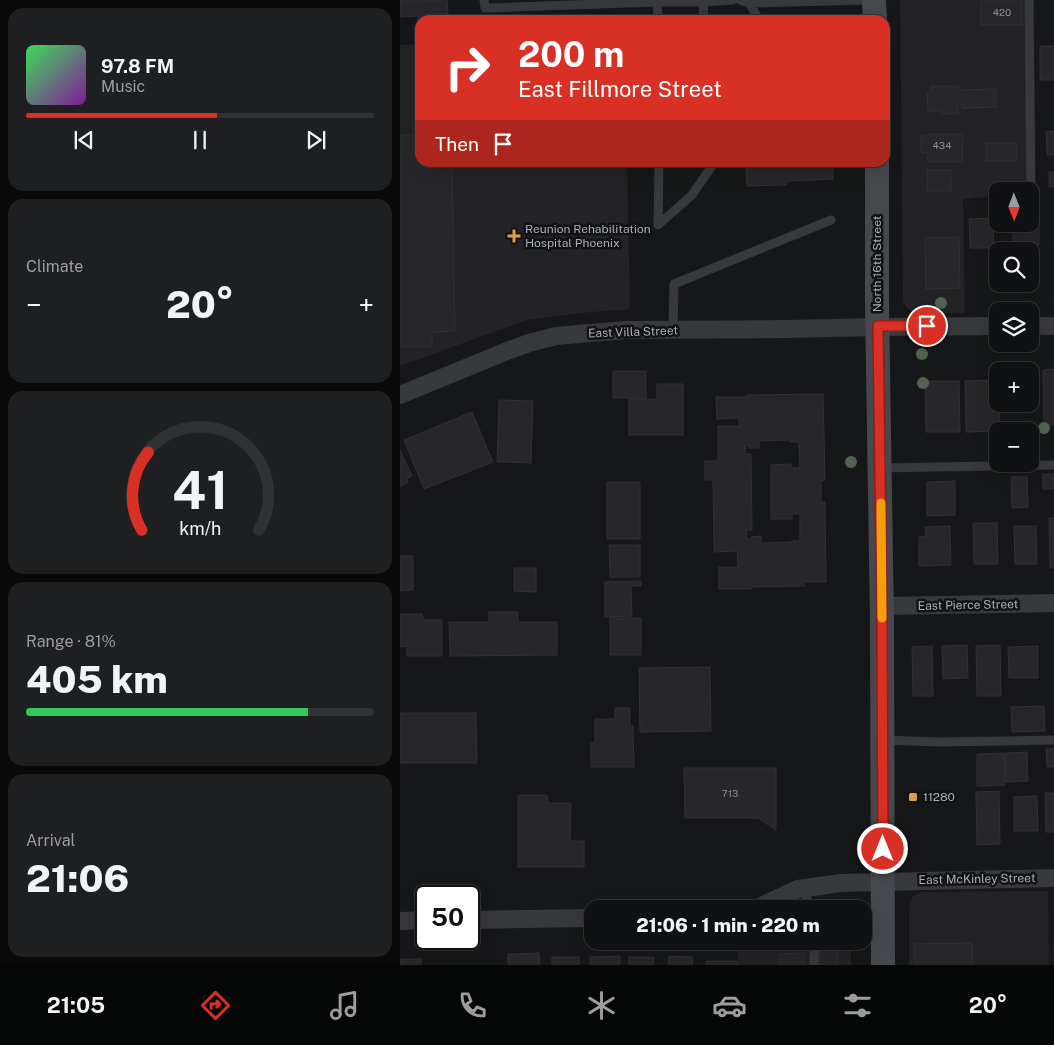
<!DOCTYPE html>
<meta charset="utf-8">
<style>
:root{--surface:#101112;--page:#1e1f20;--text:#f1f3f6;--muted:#9c9d9f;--line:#303132;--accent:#d93025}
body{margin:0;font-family:"Public Sans",sans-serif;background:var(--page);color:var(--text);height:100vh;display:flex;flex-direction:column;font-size:19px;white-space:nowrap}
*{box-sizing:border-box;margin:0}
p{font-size:16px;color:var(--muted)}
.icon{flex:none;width:28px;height:28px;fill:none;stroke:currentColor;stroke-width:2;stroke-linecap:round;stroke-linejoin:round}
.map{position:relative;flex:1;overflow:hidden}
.details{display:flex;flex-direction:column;gap:8px;padding:8px;background:#09090a;width:400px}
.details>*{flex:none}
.guide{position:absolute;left:15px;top:15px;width:475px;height:152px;border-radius:15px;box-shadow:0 5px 20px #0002,0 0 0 1px var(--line);background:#d93025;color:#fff;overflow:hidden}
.needle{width:32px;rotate:179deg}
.controls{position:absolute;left:589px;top:182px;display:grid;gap:10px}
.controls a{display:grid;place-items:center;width:50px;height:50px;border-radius:10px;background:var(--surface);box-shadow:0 5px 20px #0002,0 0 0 1px var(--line);font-size:25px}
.speed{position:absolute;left:15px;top:885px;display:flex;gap:10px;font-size:25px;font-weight:700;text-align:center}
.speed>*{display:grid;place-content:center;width:65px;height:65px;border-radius:50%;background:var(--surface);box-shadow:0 5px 20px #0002,0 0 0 1px var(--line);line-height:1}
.speed .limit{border:2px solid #111;border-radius:8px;background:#fff;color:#111}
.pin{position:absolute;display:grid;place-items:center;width:42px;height:42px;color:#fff;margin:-21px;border:2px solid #fff;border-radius:50%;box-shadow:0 1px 5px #0007}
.me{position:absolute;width:55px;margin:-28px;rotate:0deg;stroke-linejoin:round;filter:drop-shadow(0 0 4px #0008)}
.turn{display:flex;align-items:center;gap:18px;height:105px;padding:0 20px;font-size:22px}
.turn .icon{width:65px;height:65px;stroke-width:2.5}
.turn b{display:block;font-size:35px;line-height:42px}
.then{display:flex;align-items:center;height:48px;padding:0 20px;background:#0003;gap:10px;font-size:19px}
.big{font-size:38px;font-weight:800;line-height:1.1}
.details .widget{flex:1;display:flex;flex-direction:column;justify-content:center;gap:8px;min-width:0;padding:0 18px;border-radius:15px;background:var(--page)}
.details .dial{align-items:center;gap:0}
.dial svg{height:130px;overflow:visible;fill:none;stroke:var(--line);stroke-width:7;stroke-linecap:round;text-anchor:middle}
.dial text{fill:var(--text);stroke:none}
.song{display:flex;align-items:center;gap:15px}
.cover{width:60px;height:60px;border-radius:8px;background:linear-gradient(135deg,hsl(130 70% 55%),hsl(290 70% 35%))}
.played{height:5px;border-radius:2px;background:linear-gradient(90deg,var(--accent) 55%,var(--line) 55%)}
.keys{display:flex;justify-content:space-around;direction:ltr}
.heat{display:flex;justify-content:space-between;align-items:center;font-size:28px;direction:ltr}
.charge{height:8px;border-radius:4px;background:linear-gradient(90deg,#34c759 81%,var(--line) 0)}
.trip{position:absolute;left:184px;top:900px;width:288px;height:50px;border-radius:15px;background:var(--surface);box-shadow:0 5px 20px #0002,0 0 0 1px var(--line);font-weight:800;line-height:50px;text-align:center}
.dock{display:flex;height:80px;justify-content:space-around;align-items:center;background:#060707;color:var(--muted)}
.dock .icon{width:35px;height:35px}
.dock .selected{color:var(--accent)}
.dock b{font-size:22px;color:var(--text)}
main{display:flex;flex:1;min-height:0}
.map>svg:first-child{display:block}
.built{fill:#232325}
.building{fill:#272729;stroke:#313134;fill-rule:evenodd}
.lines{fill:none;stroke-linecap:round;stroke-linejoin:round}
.service{stroke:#38393d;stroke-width:9}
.minor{stroke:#38393d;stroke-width:18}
.secondary{stroke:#46484d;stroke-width:24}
.tree{fill:#526252}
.route-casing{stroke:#8d1f18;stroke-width:12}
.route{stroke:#d93025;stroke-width:9}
.slow{stroke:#f59e0b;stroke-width:9}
.poi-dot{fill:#e29e45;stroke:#111213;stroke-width:2}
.labels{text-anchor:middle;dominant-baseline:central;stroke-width:5;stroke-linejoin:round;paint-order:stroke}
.number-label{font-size:10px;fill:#898d94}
.poi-label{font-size:12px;fill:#aaafb7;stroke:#111213;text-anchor:start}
.street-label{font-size:12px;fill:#aaafb7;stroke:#111213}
</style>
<main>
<section class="details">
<div class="widget">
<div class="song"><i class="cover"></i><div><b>97.8 FM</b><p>Music</p></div></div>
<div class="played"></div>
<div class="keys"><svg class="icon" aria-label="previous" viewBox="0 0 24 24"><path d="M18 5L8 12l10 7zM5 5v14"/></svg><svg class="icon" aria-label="pause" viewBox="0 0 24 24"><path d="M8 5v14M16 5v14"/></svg><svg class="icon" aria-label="next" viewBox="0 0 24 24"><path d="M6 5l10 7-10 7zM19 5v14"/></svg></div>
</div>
<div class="widget"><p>Climate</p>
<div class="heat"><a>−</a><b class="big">20°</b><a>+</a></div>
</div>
<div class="widget dial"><svg viewBox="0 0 100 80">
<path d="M14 69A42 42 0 1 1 86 69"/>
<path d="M14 69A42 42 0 0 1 18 21" stroke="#d93025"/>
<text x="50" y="56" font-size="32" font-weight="700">41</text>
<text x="50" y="72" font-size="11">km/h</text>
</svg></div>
<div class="widget"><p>Range · 81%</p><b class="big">405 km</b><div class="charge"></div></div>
<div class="widget"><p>Arrival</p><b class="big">21:06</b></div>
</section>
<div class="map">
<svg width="654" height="965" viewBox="0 0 654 965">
<rect width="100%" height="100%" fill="#161718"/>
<path class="built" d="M 500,0 L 629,0 L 630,191 L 598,191 L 597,196 L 563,199 L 565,313 L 514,313 L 507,308 L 503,302 Z
M 20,44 L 20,162 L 227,163 L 230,309 L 181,313 L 127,320 L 0,366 L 0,45 Z
M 648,891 L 649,965 L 509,965 L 509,907 L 513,896 L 522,892 Z
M 338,941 L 451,941 L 451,965 L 338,965 Z"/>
<path class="building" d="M 0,0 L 47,0 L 48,14 L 26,14 L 27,20 L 20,20 L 20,23 L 18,23 L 18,16 L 0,17 Z
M 581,0 L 622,0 L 622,25 L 581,25 Z
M 640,46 L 654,46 L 654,80 L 640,80 Z
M 531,86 L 558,86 L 558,90 L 596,89 L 596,107 L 562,108 L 562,104 L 558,104 L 558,114 L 541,114 L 541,111 L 528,111 L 527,92 L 531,92 Z
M 646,131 L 654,131 L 654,155 L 647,155 Z
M 528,134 L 563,134 L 562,162 L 528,162 L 527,153 L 521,153 L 521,136 L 527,136 Z
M 0,135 L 14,135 L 15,138 L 20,138 L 20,162 L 52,162 L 55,331 L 32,332 L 32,347 L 0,347 Z
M 586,143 L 617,143 L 617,161 L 586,161 Z
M 338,162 L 433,162 L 433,179 L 387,181 L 386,185 L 347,186 L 346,165 L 338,165 Z
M 527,170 L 551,170 L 551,191 L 527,191 Z
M 649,172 L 654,172 L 654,187 L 649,187 Z
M 630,213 L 639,213 L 639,245 L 613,245 L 613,224 L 630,224 Z
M 593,218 L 594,248 L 570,248 L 569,219 Z
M 559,237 L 560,288 L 526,289 L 525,238 Z
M 654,369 L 654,425 L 644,425 L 643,370 Z
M 609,370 L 638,370 L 639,405 L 610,405 L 610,404 L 630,404 L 630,371 L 609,371 Z
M 213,371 L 246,371 L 246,398 L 213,398 Z
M 598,380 L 598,404 L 599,404 L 600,431 L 566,432 L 565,381 Z
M 525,381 L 559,381 L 560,432 L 526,432 Z
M 257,384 L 283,384 L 283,435 L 229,435 L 229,399 L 257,399 Z
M 423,394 L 425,480 L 421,481 L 421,502 L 425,502 L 426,582 L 404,582 L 404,586 L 351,587 L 351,589 L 319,589 L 319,567 L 338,567 L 337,551 L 314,552 L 313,480 L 305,480 L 305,461 L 318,461 L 318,426 L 339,426 L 339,418 L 317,419 L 316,397 L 346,397 L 346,395 ZM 390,440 L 390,442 L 399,442 L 400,468 L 391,468 L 391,464 L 371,465 L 371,519 L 392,519 L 392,514 L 400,514 L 400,541 L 391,541 L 392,542 L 361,543 L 361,536 L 351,537 L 351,539 L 347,539 L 346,530 L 352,530 L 351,454 L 345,454 L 345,446 L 349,446 L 349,448 L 359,448 L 359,441 Z
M 99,400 L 133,401 L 131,463 L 97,462 Z
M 72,412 L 93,462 L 24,489 L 4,440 Z
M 0,450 L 12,476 L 7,479 L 8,482 L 0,486 Z
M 643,474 L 654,474 L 654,489 L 643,489 Z
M 627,476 L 628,507 L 612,508 L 611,477 Z
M 555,481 L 555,515 L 527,516 L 527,482 Z
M 207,482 L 240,482 L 240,539 L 207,539 Z
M 649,518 L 654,518 L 654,568 L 650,568 Z
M 573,523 L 597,523 L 598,564 L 574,564 Z
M 550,526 L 551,565 L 519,566 L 519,537 L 526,536 L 525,527 Z
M 614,526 L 636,526 L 637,564 L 615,564 Z
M 209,545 L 240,545 L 240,577 L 210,577 Z
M 0,556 L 13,556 L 13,590 L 0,591 Z
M 114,568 L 136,568 L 136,592 L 114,591 Z
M 241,581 L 241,586 L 231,586 L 232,616 L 205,617 L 205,582 Z
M 89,612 L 118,612 L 118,622 L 157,622 L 157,655 L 50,656 L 49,622 L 89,622 Z
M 0,614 L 22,614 L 23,620 L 42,620 L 42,656 L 7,656 L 7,646 L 0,647 Z
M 210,618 L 241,618 L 241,655 L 210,655 Z
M 567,645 L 568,678 L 543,679 L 542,646 Z
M 600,645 L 601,696 L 577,696 L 576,646 Z
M 532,646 L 533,696 L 513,696 L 512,647 Z
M 638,646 L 638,678 L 609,678 L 608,647 Z
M 310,667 L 311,731 L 240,732 L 239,668 Z
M 644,706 L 645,731 L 612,732 L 611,707 Z
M 215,708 L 230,708 L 230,726 L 233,726 L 234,767 L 191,767 L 191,743 L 195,743 L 195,719 L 215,719 Z
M 0,713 L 76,713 L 77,763 L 0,763 Z
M 646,749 L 654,749 L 654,767 L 647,767 Z
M 627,752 L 628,781 L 606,782 L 605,753 Z
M 604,753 L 605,785 L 577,786 L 577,754 Z
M 284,768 L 376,768 L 376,830 L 358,818 L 285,818 Z
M 599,791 L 600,844 L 577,845 L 576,792 Z
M 645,793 L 654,793 L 654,832 L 646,832 Z
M 118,795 L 147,795 L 148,803 L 171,803 L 170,841 L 184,841 L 184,867 L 118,867 Z
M 637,796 L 638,831 L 614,831 L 614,797 Z
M 572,943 L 573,965 L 515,965 L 514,944 Z
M 438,946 L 438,965 L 420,965 L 419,947 Z
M 139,953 L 140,965 L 108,965 L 108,954 Z
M 404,953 L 404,965 L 379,965 L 379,954 Z
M 220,956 L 220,965 L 190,965 L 190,957 Z
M 269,956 L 293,957 L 292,965 L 268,965 Z
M 152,957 L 179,957 L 179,965 L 152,965 Z
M 229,957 L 254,957 L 254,965 L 229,965 Z
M 0,959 L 21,959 L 21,965 L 0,965 Z
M 306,961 L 337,961 L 338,965 L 306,965 Z"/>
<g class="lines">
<path class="service" d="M 84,0 L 85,8 L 257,2 L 303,2 L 333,0
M 340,0 L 349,3 L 357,16 L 357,20
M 629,0 L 631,194
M 257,2 L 258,20
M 303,2 L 304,20
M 349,3 L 469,0
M 259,162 L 258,225 L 292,195 L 312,166 L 312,162
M 273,330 L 274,284 L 431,220
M 481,468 L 654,465
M 483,740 L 539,742 L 654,740
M 405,888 L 409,909
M 462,935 L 482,935
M 414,941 L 414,965"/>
<path class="minor" d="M 630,326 L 654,326
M 0,395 L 107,351 L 129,343 L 156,336 L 225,330 L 386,329 L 478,327 L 598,326
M 482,606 L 654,603
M 355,909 L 398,889 L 441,883 L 654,878
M 69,920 L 192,918
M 0,921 L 26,920"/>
<path class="secondary" d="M 474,0 L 475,20
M 477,162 L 477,305 L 482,621 L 483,965"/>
</g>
<g class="tree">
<circle cx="541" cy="303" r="6"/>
<circle cx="522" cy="354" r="6"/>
<circle cx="523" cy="383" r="6"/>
<circle cx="644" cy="428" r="6"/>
<circle cx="451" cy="462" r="6"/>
</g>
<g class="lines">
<defs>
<path id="route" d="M 483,849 L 482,621 L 478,326 L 527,326"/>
</defs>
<use href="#route" class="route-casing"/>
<use href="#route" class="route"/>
<path class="slow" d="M 481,503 L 482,618"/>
</g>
<g class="poi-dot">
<path d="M111.5 228.5h5v5h5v5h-5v5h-5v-5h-5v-5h5z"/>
<rect x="508" y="792" width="10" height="10" rx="2.5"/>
</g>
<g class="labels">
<g class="number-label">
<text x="602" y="12">420</text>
<text x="542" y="145">434</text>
<text x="330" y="793">713</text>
</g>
<g class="poi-label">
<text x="125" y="229">Reunion Rehabilitation<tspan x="125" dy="14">Hospital Phoenix</tspan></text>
<text x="523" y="797">11280</text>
</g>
<g class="street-label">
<text transform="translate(477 264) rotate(-90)">North 16th Street</text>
<text transform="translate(233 332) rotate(-2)">East Villa Street</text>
<text transform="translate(568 605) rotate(-1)">East Pierce Street</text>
<text transform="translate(577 879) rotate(-1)">East McKinley Street</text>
</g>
</g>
</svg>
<div class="controls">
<a><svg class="needle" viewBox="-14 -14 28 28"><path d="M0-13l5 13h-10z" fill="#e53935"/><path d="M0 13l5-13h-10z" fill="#9c9d9f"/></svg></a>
<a><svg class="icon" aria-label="search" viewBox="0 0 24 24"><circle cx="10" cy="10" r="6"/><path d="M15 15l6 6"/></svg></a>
<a><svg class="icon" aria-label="layers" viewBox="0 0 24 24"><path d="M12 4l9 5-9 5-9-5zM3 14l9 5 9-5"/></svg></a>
<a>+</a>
<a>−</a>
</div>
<div class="speed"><div class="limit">50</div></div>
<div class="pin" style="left:527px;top:326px;background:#d93025"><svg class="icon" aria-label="arrive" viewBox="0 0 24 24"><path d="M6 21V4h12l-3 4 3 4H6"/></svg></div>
<svg class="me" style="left:483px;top:849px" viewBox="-20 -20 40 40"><circle r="17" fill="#d93025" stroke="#fff" stroke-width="3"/><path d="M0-11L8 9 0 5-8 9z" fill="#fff"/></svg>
<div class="trip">21:06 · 1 min · 220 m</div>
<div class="guide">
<div class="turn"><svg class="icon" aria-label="right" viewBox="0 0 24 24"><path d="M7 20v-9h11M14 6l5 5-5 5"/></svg><div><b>200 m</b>East Fillmore Street</div></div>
<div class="then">Then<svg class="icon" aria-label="arrive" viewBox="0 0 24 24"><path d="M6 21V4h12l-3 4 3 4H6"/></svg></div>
</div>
</div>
</main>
<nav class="dock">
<b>21:05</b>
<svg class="icon selected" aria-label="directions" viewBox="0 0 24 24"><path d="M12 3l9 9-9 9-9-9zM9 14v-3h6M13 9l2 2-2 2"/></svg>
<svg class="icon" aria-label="music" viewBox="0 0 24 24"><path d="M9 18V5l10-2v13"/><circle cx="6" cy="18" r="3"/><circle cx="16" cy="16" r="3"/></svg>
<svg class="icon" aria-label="phone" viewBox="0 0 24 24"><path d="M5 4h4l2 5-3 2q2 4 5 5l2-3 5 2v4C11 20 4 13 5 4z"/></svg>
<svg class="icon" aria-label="climate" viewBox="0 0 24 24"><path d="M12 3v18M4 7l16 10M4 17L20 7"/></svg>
<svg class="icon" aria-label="car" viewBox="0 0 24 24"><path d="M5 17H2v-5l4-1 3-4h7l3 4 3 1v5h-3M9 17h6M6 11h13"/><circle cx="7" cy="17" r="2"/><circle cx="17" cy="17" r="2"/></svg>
<svg class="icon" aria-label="filters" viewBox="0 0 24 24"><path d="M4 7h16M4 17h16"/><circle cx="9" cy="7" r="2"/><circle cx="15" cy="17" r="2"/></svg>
<b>20°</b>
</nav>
